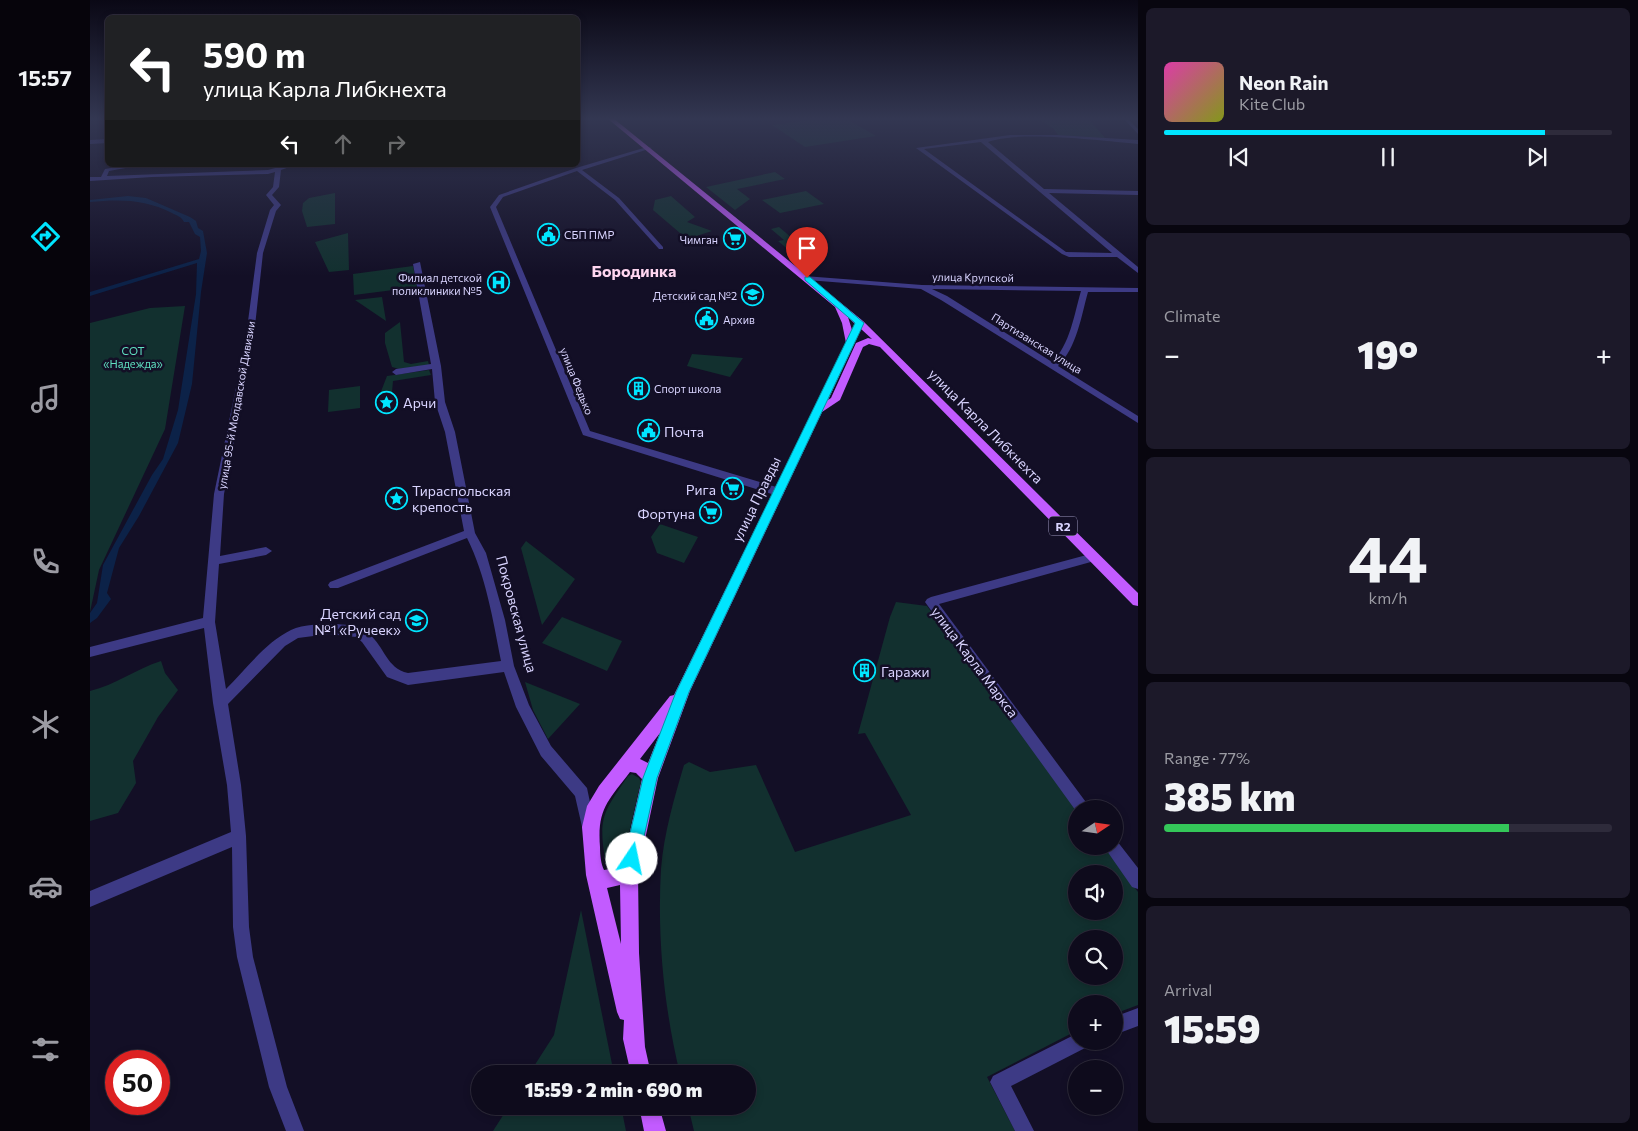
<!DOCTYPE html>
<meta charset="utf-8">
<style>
:root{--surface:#0e0b1c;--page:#1c1929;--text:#f1f3f6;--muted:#9b9ba3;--line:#2e2b3b;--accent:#00e5ff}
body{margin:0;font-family:Commissioner,sans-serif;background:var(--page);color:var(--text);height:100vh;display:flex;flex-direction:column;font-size:19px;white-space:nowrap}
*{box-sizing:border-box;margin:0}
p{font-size:16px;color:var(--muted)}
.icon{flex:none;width:28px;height:28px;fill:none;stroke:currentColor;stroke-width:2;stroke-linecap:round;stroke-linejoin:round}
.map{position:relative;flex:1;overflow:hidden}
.drawer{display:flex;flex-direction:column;gap:8px;padding:8px;background:#08060f;width:500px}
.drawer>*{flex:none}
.top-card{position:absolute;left:15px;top:15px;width:475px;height:152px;border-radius:8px;box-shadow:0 2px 8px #0003,0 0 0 1px var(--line);background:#202124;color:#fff;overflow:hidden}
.needle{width:32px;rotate:77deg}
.fabs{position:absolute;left:978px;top:800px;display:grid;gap:10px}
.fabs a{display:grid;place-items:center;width:55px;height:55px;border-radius:50%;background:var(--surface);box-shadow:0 2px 8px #0003,0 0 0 1px var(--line);font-size:25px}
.speed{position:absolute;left:15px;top:1050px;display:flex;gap:10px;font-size:25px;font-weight:700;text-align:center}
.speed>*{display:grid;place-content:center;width:65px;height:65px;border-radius:50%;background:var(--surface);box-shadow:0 2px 8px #0003,0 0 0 1px var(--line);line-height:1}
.speed .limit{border:8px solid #d22;background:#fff;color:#111}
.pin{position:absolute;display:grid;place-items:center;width:42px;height:42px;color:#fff;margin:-51px -21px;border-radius:50% 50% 50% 0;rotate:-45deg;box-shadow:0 0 5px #0007}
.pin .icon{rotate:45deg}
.me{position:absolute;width:55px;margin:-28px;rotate:11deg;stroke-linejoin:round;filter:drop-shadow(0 0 4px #0008)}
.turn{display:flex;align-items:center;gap:18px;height:105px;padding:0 15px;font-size:22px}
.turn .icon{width:65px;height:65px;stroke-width:2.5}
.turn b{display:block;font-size:35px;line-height:42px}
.lanes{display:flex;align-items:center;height:48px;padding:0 15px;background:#0003;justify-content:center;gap:25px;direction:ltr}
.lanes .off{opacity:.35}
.big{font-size:38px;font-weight:800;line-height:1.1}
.drawer .widget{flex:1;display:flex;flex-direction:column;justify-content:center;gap:8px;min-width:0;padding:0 18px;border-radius:8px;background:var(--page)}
.drawer .dial{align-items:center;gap:0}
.dial b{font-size:65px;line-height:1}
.song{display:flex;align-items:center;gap:15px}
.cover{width:60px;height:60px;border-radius:8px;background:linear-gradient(135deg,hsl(320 70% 55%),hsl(70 70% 35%))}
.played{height:5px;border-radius:2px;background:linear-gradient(90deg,var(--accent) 85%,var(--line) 85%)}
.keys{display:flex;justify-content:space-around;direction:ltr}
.heat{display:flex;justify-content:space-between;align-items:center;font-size:28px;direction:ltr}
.charge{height:8px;border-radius:4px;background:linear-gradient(90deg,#34c759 77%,var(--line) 0)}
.trip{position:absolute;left:381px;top:1065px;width:285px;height:50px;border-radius:25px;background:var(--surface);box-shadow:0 2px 8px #0003,0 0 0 1px var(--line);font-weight:800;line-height:50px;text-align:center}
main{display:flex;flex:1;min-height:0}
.tabs{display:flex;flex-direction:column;width:90px;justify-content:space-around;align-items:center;background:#06040b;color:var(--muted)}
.tabs .icon{width:35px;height:35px}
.tabs .on{color:var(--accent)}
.tabs b{font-size:22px;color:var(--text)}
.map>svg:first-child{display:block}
.green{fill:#12302f;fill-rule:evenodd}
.water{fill:#0c2248}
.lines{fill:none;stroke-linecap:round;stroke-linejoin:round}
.minor{fill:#3d3a85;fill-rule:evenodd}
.major{fill:#c25bff;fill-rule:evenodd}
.route{fill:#00e5ff;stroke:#0095a6}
.labels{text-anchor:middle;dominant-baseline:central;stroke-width:5;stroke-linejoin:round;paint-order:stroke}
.far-poi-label{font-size:11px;fill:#d9d4ff;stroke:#130f26;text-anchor:start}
.far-street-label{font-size:11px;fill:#d9d4ff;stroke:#130f26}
.far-park-label{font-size:11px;fill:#5fe0c0;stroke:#130f26}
.shield{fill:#130f26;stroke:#9e99be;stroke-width:1}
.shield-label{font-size:12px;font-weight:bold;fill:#d9d4ff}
.poi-label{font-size:14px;fill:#d9d4ff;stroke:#130f26;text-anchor:start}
.street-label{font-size:14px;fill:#d9d4ff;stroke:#130f26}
.far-district-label{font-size:16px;font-weight:bold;fill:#ffd6f0;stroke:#130f26}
</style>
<main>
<nav class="tabs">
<b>15:57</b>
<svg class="icon on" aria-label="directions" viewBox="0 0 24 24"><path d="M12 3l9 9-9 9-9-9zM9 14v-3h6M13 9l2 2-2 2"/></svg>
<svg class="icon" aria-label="music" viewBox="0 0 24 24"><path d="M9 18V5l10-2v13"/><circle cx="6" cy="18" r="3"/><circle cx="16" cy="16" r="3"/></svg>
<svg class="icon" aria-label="phone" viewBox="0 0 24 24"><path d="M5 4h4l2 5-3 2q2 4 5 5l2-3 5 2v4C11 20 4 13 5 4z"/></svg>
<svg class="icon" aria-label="climate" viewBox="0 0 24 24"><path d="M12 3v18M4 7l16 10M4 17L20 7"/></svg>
<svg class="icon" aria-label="car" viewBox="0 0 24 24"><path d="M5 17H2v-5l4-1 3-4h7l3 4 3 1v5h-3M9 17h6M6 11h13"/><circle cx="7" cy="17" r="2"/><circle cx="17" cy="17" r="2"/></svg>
<svg class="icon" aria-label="filters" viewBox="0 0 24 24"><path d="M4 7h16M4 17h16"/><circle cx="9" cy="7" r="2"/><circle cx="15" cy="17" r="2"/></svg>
</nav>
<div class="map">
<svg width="1048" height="1131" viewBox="0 0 1048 1131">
<rect width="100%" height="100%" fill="#130f26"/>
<path class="green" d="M 736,118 L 755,118 L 786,136 L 715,147 L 682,125 Z
M 947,118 L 998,118 L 1015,138 L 968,135 L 964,129 Z
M 685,172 L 695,179 L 647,189 L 660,199 L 645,210 L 616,187 Z
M 716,191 L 734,204 L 690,213 L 672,200 Z
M 245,193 L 245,224 L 217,227 L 212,211 L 213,203 L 219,198 Z
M 581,196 L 605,217 L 597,222 L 622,231 L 597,239 L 563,210 L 565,200 Z
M 689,227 L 715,249 L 701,252 L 688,241 L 694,240 L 681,229 Z
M 258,233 L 259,270 L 239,272 L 225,242 Z
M 323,266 L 327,287 L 264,295 L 263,274 Z
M 292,297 L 296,321 L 265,300 Z
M 95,306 L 75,429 L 9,570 L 0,612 L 0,323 L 60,308 Z
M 310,322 L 314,362 L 321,364 L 338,361 L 339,365 L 309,369 L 302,367 L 295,343 L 295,333 Z
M 602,354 L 653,358 L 640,377 L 597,366 Z
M 339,370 L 341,375 L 303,381 L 301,403 L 293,404 L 294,398 L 290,394 L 297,376 Z
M 270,386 L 270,408 L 238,412 L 239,390 Z
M 570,524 L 608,537 L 594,563 L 567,553 L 561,537 Z
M 436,541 L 485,579 L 452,625 L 431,548 Z
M 806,602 L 837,606 L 986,809 L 986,846 L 1014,846 L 1048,892 L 1048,1005 L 1024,1014 L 1024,1004 L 986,1004 L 986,1031 L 897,1077 L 925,1131 L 604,1131 L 598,1106 L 658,1106 L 658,1074 L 590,1074 C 574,1008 567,937 571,869 C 574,833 584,799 594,765 L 599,762 L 620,772 L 666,765 L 705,852 L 821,815 L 775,733 L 768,734 L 800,617 ZM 986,874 L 1024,874 L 1024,911 L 986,911 ZM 986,939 L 1024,939 L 1024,976 L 986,976 Z
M 472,617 L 532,641 L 517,671 L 452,643 Z
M 71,661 L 75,673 L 88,690 L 68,717 L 43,761 L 46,783 L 28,813 L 0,821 L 0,691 C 25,685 46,669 71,661 Z
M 435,682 L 490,704 L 458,739 L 443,710 Z
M 542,774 L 549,778 L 551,782 L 531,867 L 523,869 L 516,865 C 508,818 512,814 538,776 Z
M 491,910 L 524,1074 L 439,1074 L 464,1035 Z
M 419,1106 L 531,1106 L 536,1131 L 403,1131 Z"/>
<path class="water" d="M 38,196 L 56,198 L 100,217 L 106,221 L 108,228 L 113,231 L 117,253 L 111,292 L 102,384 L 88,443 L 49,516 L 29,548 L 17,593 L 21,599 L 7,618 L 0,623 L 0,613 L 7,603 L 13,565 L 62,475 L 73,459 L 88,410 L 106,294 L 107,263 L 0,296 L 0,292 L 109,259 L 111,251 L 110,237 L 105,234 L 99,222 L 94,222 C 91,216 87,216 82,213 C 55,199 29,199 0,202 L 0,200 Z"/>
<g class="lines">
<path class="minor" d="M 1033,118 L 1037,118 L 1048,129 L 1048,134 Z
M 920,135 L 967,135 L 1048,140 L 1048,144 C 1013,141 928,130 898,142 L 954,189 L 1048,191 L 1048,195 L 959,193 L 1048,267 L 1048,273 L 1027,257 L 979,257 L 972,254 L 826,148 ZM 891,142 L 892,143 L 1022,253 L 976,252 L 834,149 Z
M 18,139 L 18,143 L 0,144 L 0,140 Z
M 557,147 L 562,148 L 492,170 L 529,198 L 573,247 L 573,249 L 569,249 L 525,200 L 487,171 L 413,197 L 406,207 L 500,431 L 693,489 L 694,492 L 693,495 L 685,495 L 493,435 L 400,207 L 409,195 L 486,168 Z
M 38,165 L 52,165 L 19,171 L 17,176 L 178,170 L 196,165 L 205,165 L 191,170 L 189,187 L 182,195 L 191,205 L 186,211 L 173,253 L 163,344 L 134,494 L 130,556 L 176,547 L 182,551 L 176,555 L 129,564 L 125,622 L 136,689 C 156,669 176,642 201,630 C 213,624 234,624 247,624 C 258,625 270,626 279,634 C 295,647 296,668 318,673 L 411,661 C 403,620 396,576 377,538 L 248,588 L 240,588 L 238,585 L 240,582 L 374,531 L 355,432 L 345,402 L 342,369 L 306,375 L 302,372 L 306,369 L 341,364 L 323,264 L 330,262 L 351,366 L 355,402 L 365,432 L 385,533 L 396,553 L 415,620 L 424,666 L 439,705 L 461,746 L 497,788 L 505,826 L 503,831 L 498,833 L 493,831 L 485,796 L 451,756 L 426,707 L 414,672 L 318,685 L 297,677 L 272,642 L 266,637 L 239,634 L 208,638 L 195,646 L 138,704 L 151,785 L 156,836 L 159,927 L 163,957 L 197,1087 L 214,1131 L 196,1131 L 179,1087 L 147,957 L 143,927 L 142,847 L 0,907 L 0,891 L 141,832 L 137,785 L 123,703 L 114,628 L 0,657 L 0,647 L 113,618 L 124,494 L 155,344 L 167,253 L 180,210 L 184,205 L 176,195 L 183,187 L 185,172 L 178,174 L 62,177 L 0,181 L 0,177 L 11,177 L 15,169 Z
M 714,276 L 832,285 L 1048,288 L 1048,292 L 998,292 C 991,317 987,347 968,366 L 1048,416 L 1048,423 L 851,300 L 831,289 L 717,280 L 714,280 ZM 842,289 L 991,291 C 984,315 980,345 962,362 L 857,296 Z
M 1004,553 L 1010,557 L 1008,560 L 849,604 L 1001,809 L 986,809 L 986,811 L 835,602 L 837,599 L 841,597 Z
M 1024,839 L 1027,841 L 1048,868 L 1048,889 L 1042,887 L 1017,851 L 1015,846 L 1024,846 Z
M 1048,1008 L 1048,1026 L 1024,1035 L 1024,1017 Z
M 986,1034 L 986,1041 L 1000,1041 L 997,1047 L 921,1086 L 944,1131 L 925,1131 L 900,1082 L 903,1076 Z"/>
<path class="major" d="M 517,118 L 523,118 L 773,321 L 1048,593 L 1048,606 L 1043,605 L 790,347 L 779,344 L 773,347 L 750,400 L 732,412 L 600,691 L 568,778 L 548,873 L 549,953 L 555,1047 L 561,1074 L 541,1074 L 533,1039 L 534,1020 L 530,1019 L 527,1012 L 496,875 L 492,827 L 497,806 L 509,786 L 580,696 L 584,695 L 756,343 L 752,323 L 745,307 ZM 758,317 L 765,324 L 762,330 ZM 771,329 L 782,339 L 778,338 L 766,343 L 741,398 L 738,400 ZM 570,733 L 558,763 L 550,759 ZM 540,772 L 546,773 L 552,779 L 532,867 L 514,870 C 511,864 510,855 510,847 C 507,809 518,801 540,772 ZM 530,885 L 531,944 L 517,888 Z
M 549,1106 L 569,1106 L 576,1131 L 554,1131 Z"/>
</g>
<linearGradient id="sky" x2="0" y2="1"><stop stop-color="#0a0815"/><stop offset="0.43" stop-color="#333752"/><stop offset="1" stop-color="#333752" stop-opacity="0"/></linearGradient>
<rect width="1048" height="276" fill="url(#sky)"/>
<path class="route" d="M 715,277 L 720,277 L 774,323 L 599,692 L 567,778 L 549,859 L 547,865 L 542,867 L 536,865 L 534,859 L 553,778 L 586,692 L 765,323 L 715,280 Z"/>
<defs>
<symbol id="civic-ring" viewBox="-11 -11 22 22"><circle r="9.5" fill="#130f26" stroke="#00e5ff" stroke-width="1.5"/><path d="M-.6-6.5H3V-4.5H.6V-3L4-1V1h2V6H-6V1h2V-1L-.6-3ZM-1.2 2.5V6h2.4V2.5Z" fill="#00e5ff"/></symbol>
<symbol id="supermarket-ring" viewBox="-11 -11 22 22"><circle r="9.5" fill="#130f26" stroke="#00e5ff" stroke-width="1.5"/><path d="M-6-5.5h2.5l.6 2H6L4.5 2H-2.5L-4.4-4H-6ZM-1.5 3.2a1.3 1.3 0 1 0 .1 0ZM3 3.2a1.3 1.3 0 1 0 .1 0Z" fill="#00e5ff"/></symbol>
<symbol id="hospital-ring" viewBox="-11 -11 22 22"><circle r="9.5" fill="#130f26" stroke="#00e5ff" stroke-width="1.5"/><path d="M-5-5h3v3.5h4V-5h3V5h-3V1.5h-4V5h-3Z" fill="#00e5ff"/></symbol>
<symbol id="school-ring" viewBox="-11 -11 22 22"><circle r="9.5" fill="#130f26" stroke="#00e5ff" stroke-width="1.5"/><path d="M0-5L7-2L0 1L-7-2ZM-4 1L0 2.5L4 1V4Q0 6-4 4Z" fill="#00e5ff"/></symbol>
<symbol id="building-ring" viewBox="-11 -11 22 22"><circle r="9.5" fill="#130f26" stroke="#00e5ff" stroke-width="1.5"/><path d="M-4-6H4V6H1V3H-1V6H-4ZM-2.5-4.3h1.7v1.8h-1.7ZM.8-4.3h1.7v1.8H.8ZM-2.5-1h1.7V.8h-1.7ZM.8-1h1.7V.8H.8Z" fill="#00e5ff"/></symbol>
<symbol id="sight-ring" viewBox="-11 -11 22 22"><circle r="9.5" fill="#130f26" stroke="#00e5ff" stroke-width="1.5"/><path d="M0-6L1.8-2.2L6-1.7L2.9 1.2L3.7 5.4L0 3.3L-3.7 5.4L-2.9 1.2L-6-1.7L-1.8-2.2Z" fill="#00e5ff"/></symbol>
</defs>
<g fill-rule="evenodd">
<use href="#civic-ring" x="446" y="222" width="25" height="25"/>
<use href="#supermarket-ring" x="632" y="226" width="25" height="25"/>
<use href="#hospital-ring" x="396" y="270" width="25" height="25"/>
<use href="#school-ring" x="650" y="282" width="25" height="25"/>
<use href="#civic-ring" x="604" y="306" width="25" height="25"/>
<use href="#building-ring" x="536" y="376" width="25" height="25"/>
<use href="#sight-ring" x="284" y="390" width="25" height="25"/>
<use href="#civic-ring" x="546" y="418" width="25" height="25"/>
<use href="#supermarket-ring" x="630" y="476" width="25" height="25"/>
<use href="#sight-ring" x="294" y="486" width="25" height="25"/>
<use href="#supermarket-ring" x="608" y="500" width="25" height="25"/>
<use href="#school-ring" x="314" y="608" width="25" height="25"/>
<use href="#building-ring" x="762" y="658" width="25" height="25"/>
</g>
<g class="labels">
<g class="far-poi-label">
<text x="474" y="234">СБП ПМР</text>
<text x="628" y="239" text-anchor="end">Чимган</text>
<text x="392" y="277" text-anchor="end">Филиал детской<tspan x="392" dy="13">поликлиники №5</tspan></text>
<text x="647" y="295" text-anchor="end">Детский сад №2</text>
<text x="633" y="319">Архив</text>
<text x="564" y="388">Спорт школа</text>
</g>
<g class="far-street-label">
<text transform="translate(883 277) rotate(1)">улица Крупской</text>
<text transform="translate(947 343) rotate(32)">Партизанская улица</text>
<text transform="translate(487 381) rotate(68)">улица Федько</text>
<text transform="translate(146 405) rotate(-80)">улица 95-й Молдавской Дивизии</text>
</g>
<g class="far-park-label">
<text x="43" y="350">СОТ<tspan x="43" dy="13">«Надежда»</tspan></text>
</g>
<rect class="shield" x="959" y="516.5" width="28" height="19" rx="4"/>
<g class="shield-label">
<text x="973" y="526">R2</text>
</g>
<g class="poi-label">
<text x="313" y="402">Арчи</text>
<text x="574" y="431">Почта</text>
<text x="626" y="489" text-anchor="end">Рига</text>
<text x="322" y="490">Тираспольская<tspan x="322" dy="16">крепость</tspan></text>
<text x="605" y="513" text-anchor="end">Фортуна</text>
<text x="311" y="613" text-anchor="end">Детский сад<tspan x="311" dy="16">№1 «Ручеек»</tspan></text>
<text x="791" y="671">Гаражи</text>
</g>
<g class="street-label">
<text transform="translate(896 426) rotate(45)">улица Карла Либкнехта</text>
<text transform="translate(666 499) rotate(-64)">улица Правды</text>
<text transform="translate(427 614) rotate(75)">Покровская улица</text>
<text transform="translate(885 662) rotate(53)">улица Карла Маркса</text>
</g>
<g class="far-district-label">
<text x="544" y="270">Бородинка</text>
</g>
</g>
</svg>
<div class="fabs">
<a><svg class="needle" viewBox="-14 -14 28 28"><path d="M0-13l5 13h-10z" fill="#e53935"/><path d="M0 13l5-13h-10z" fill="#9b9ba3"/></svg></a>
<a><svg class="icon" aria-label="sound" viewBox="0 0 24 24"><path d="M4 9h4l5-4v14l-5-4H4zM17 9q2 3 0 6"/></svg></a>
<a><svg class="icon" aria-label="search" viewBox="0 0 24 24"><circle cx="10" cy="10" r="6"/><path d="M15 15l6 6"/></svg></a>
<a>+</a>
<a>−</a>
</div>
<div class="speed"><div class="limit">50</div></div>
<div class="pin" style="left:717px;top:278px;background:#d93025"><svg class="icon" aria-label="arrive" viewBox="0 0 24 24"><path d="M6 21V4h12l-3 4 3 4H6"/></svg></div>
<svg class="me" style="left:542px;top:859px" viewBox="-20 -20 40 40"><circle r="19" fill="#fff"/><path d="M0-13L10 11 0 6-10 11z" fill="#00e5ff"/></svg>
<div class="trip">15:59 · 2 min · 690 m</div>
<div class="top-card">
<div class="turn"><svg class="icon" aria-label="left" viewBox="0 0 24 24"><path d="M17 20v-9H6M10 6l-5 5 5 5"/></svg><div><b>590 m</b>улица Карла Либкнехта</div></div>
<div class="lanes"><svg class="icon" aria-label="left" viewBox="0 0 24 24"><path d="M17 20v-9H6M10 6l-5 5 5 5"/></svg><svg class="icon off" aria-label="ahead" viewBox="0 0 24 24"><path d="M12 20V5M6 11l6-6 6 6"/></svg><svg class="icon off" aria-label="right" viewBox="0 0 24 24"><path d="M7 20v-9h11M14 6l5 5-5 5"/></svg></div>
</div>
</div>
<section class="drawer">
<div class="widget">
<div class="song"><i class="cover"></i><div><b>Neon Rain</b><p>Kite Club</p></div></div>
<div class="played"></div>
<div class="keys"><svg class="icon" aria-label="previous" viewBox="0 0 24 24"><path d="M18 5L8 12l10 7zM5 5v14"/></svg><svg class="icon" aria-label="pause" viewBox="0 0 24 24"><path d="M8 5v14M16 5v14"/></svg><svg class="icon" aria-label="next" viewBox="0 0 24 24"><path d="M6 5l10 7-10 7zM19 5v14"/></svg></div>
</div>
<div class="widget"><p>Climate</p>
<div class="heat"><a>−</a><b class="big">19°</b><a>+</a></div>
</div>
<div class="widget dial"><b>44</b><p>km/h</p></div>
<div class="widget"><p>Range · 77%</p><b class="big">385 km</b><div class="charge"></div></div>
<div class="widget"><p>Arrival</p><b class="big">15:59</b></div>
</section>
</main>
